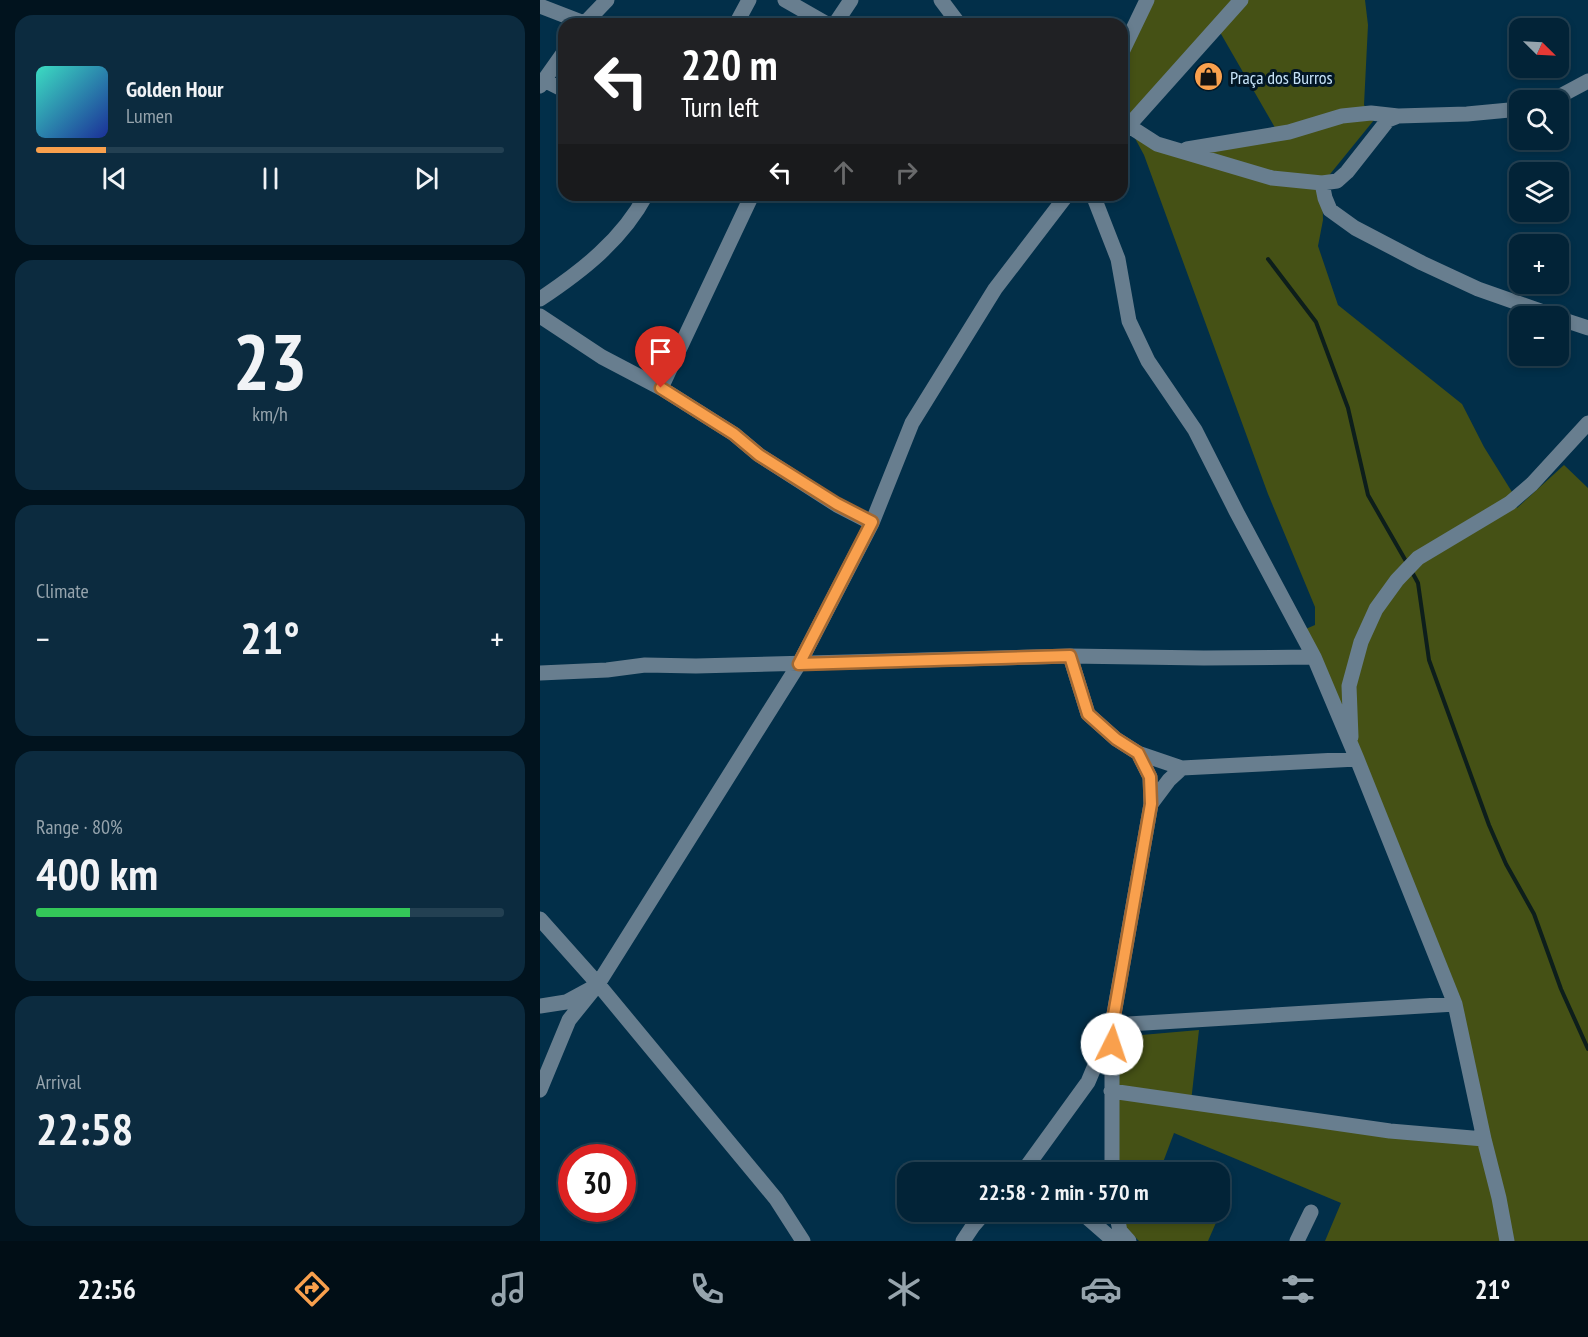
<!DOCTYPE html>
<meta charset="utf-8">
<style>
:root{--surface:#022337;--page:#0c2b3f;--text:#f1f3f6;--muted:#96a4ad;--line:#234052;--accent:#f9a04d}
body{margin:0;font-family:"PT Sans Narrow",sans-serif;background:var(--page);color:var(--text);height:100vh;display:flex;flex-direction:column;font-size:22px;white-space:nowrap}
*{box-sizing:border-box;margin:0}
p{font-size:20px;color:var(--muted)}
.icon{flex:none;width:33px;height:33px;fill:none;stroke:currentColor;stroke-width:2;stroke-linecap:round;stroke-linejoin:round}
.map{position:relative;flex:1;overflow:hidden}
.panel{display:flex;flex-direction:column;gap:15px;padding:15px;background:#01131e;width:540px}
.panel>*{flex:none}
.top-card{position:absolute;left:18px;top:18px;width:570px;height:183px;border-radius:18px;box-shadow:0 3px 9px #0003,0 0 0 2px var(--line);background:#202124;color:#fff;overflow:hidden}
.needle{width:39px;rotate:114deg}
.fabs{position:absolute;left:969px;top:18px;display:grid;gap:12px}
.fabs a{display:grid;place-items:center;width:60px;height:60px;border-radius:12px;background:var(--surface);box-shadow:0 3px 9px #0003,0 0 0 2px var(--line);font-size:30px}
.speed{position:absolute;left:18px;top:1144px;display:flex;gap:12px;font-size:30px;font-weight:700;text-align:center}
.speed>*{display:grid;place-content:center;width:78px;height:78px;border-radius:50%;background:var(--surface);box-shadow:0 3px 9px #0003,0 0 0 2px var(--line);line-height:1}
.speed .limit{border:9px solid #d22;background:#fff;color:#111}
.pin{position:absolute;display:grid;place-items:center;width:51px;height:51px;color:#fff;margin:-62px -26px;border-radius:50% 50% 50% 0;rotate:-45deg;box-shadow:0 0 6px #0007}
.pin .icon{rotate:45deg}
.me{position:absolute;width:66px;margin:-33px;rotate:4deg;stroke-linejoin:round;filter:drop-shadow(0 0 4px #0008)}
.turn{display:flex;align-items:center;gap:21px;height:126px;padding:0 24px;font-size:27px}
.turn .icon{width:78px;height:78px;stroke-width:2.5}
.turn b{display:block;font-size:42px;line-height:51px}
.lanes{display:flex;align-items:center;height:57px;padding:0 24px;background:#0003;justify-content:center;gap:30px;direction:ltr}
.lanes .off{opacity:.35}
.big{font-size:45px;font-weight:700;line-height:1.1}
.panel .card{flex:1;display:flex;flex-direction:column;justify-content:center;gap:9px;min-width:0;padding:0 21px;border-radius:18px;background:var(--page)}
.panel .dial{align-items:center;gap:0}
.dial b{font-size:78px;line-height:1}
.song{display:flex;align-items:center;gap:18px}
.cover{width:72px;height:72px;border-radius:9px;background:linear-gradient(135deg,hsl(170 70% 55%),hsl(230 70% 35%))}
.played{height:6px;border-radius:3px;background:linear-gradient(90deg,var(--accent) 15%,var(--line) 15%)}
.keys{display:flex;justify-content:space-around;direction:ltr}
.heat{display:flex;justify-content:space-between;align-items:center;font-size:33px;direction:ltr}
.charge{height:9px;border-radius:4px;background:linear-gradient(90deg,#34c759 80%,var(--line) 0)}
.trip{position:absolute;left:357px;top:1162px;width:333px;height:60px;border-radius:18px;background:var(--surface);box-shadow:0 3px 9px #0003,0 0 0 2px var(--line);font-weight:700;line-height:60px;text-align:center}
.tab-bar{display:flex;height:96px;justify-content:space-around;align-items:center;background:#010e16;color:var(--muted)}
.tab-bar .icon{width:42px;height:42px}
.tab-bar .selected{color:var(--accent)}
.tab-bar b{font-size:27px;color:var(--text)}
main{display:flex;flex:1;min-height:0}
.map>svg:first-child{display:block}
.green{fill:#455115;fill-rule:evenodd}
.lines{fill:none;stroke-linecap:round;stroke-linejoin:round}
.stream{stroke:#0d1e1b;stroke-width:4}
.minor{stroke:#687e8f;stroke-width:15}
.route-casing{stroke:#a26832;stroke-width:15}
.route{stroke:#f9a04d;stroke-width:10}
.labels{text-anchor:middle;dominant-baseline:central;stroke-width:6;stroke-linejoin:round;paint-order:stroke}
.poi-label{font-size:18px;fill:#c6e2f7;stroke:#021625;text-anchor:start}
</style>
<main>
<section class="panel">
<div class="card">
<div class="song"><i class="cover"></i><div><b>Golden Hour</b><p>Lumen</p></div></div>
<div class="played"></div>
<div class="keys"><svg class="icon" aria-label="previous" viewBox="0 0 24 24"><path d="M18 5L8 12l10 7zM5 5v14"/></svg><svg class="icon" aria-label="pause" viewBox="0 0 24 24"><path d="M8 5v14M16 5v14"/></svg><svg class="icon" aria-label="next" viewBox="0 0 24 24"><path d="M6 5l10 7-10 7zM19 5v14"/></svg></div>
</div>
<div class="card dial"><b>23</b><p>km/h</p></div>
<div class="card"><p>Climate</p>
<div class="heat"><a>−</a><b class="big">21°</b><a>+</a></div>
</div>
<div class="card"><p>Range · 80%</p><b class="big">400 km</b><div class="charge"></div></div>
<div class="card"><p>Arrival</p><b class="big">22:58</b></div>
</section>
<div class="map">
<svg width="1048" height="1241" viewBox="0 0 1048 1241">
<rect width="100%" height="100%" fill="#022f49"/>
<path class="green" d="M 607,0 L 825,0 L 828,25 L 824,105 L 834,120 L 782,184 L 783,220 L 778,246 L 798,305 L 922,404 L 944,447 L 972,492 L 977,508 L 1024,465 L 1048,488 L 1048,1241 L 785,1241 L 801,1203 L 634,1133 L 619,1173 L 577,1173 L 571,1091 L 590,1036 L 659,1030 L 651,1102 L 943,1139 L 915,1004 L 761,631 L 775,625 L 775,607 L 728,494 L 604,155 L 582,114 L 582,52 ZM 677,27 L 738,133 L 643,150 L 589,126 Z
M 680,1208 L 682,1209 L 668,1241 L 599,1241 L 587,1229 L 581,1212 L 680,1212 Z"/>
<g class="lines">
<path class="stream" d="M 728,259 L 776,322 L 808,408 L 828,495 L 867,563
M 872,572 L 878,583 L 889,660 L 949,825 L 966,864 L 994,914 L 1021,989 L 1048,1049"/>
<path class="minor" d="M 245,0 L 287,24
M 401,0 L 419,24
M 0,6 L 44,23
M 44,24 L 67,0
M 196,24 L 209,0
M 295,24 L 311,0
M 582,52 L 607,0
M 4,80 L 24,90
M 0,86 L 24,52
M 1007,100 L 1020,96 L 1048,81
M 589,126 L 617,144 L 732,178 L 782,183 L 797,181 L 807,172 L 848,120 L 858,116 L 927,114 L 980,109
M 582,133 L 701,0
M 647,149 L 749,132 L 802,116 L 831,113 L 858,116
M 782,183 L 785,198 L 790,210 L 815,228 L 882,263 L 938,289 L 1015,316
M 553,195 L 578,259 L 589,321 L 608,361 L 655,430 L 696,511 L 774,657 L 817,759 L 915,1004 L 944,1139
M 0,299 C 42,271 82,240 106,195
M 0,316 L 62,357 L 121,388 L 194,434 L 219,455 L 297,505 L 332,523
M 1018,318 L 1048,328
M 121,388 L 212,195
M 530,656 L 548,714 L 576,739 L 598,753 L 642,768
M 0,673 L 67,670 L 105,665 L 156,666 L 530,656 L 664,658 L 774,657
M 811,737 L 809,686 L 821,642 L 836,609 L 857,580 L 878,558 L 970,503 L 992,484 L 1048,423
M 611,804 L 629,780 L 642,768 L 817,759
M 0,919 L 58,984 L 236,1199 L 263,1241
M 0,1006 L 26,1002 L 50,989
M 0,1090 L 29,1020 L 58,984 L 259,664 L 332,523 L 372,423 L 455,289 L 527,195
M 571,1091 L 850,1131 L 944,1139 L 959,1198 L 967,1241
M 482,1173 L 548,1082 L 572,1025 L 611,804 L 610,777 L 598,753
M 572,1173 L 572,1025 L 915,1004
M 541,1212 L 574,1241
M 576,1212 L 580,1231 L 589,1241
M 423,1241 L 433,1226 L 445,1212
M 757,1241 L 771,1212"/>
</g>
<g class="lines">
<defs>
<path id="route" d="M 121,388 L 194,434 L 219,455 L 297,504 L 332,522 L 259,664 L 530,656 L 548,714 L 576,739 L 598,753 L 610,777 L 611,804 L 572,1026 L 572,1044"/>
</defs>
<use href="#route" class="route-casing"/>
<use href="#route" class="route"/>
</g>
<defs>
<symbol id="shop-disc" viewBox="-11 -11 22 22"><circle r="9.5" fill="#f9a04d" stroke="#021625"/><path d="M-5-2.5h2.3a2.7 3.5 0 0 1 5.4 0H5L5.5 6h-11ZM-1.5-2.5h3a1.5 2.3 0 0 0-3 0Z" fill="#111"/></symbol>
</defs>
<g fill-rule="evenodd">
<use href="#shop-disc" x="652" y="60" width="33" height="33"/>
</g>
<g class="labels">
<g class="poi-label">
<text x="690" y="77">Praça dos Burros</text>
</g>
</g>
</svg>
<div class="fabs">
<a><svg class="needle" viewBox="-14 -14 28 28"><path d="M0-13l5 13h-10z" fill="#e53935"/><path d="M0 13l5-13h-10z" fill="#96a4ad"/></svg></a>
<a><svg class="icon" aria-label="search" viewBox="0 0 24 24"><circle cx="10" cy="10" r="6"/><path d="M15 15l6 6"/></svg></a>
<a><svg class="icon" aria-label="layers" viewBox="0 0 24 24"><path d="M12 4l9 5-9 5-9-5zM3 14l9 5 9-5"/></svg></a>
<a>+</a>
<a>−</a>
</div>
<div class="speed"><div class="limit">30</div></div>
<div class="pin" style="left:121px;top:388px;background:#d93025"><svg class="icon" aria-label="arrive" viewBox="0 0 24 24"><path d="M6 21V4h12l-3 4 3 4H6"/></svg></div>
<svg class="me" style="left:572px;top:1044px" viewBox="-20 -20 40 40"><circle r="19" fill="#fff"/><path d="M0-13L10 11 0 6-10 11z" fill="#f9a04d"/></svg>
<div class="trip">22:58 · 2 min · 570 m</div>
<div class="top-card">
<div class="turn"><svg class="icon" aria-label="left" viewBox="0 0 24 24"><path d="M17 20v-9H6M10 6l-5 5 5 5"/></svg><div><b>220 m</b>Turn left</div></div>
<div class="lanes"><svg class="icon" aria-label="left" viewBox="0 0 24 24"><path d="M17 20v-9H6M10 6l-5 5 5 5"/></svg><svg class="icon off" aria-label="ahead" viewBox="0 0 24 24"><path d="M12 20V5M6 11l6-6 6 6"/></svg><svg class="icon off" aria-label="right" viewBox="0 0 24 24"><path d="M7 20v-9h11M14 6l5 5-5 5"/></svg></div>
</div>
</div>
</main>
<nav class="tab-bar">
<b>22:56</b>
<svg class="icon selected" aria-label="directions" viewBox="0 0 24 24"><path d="M12 3l9 9-9 9-9-9zM9 14v-3h6M13 9l2 2-2 2"/></svg>
<svg class="icon" aria-label="music" viewBox="0 0 24 24"><path d="M9 18V5l10-2v13"/><circle cx="6" cy="18" r="3"/><circle cx="16" cy="16" r="3"/></svg>
<svg class="icon" aria-label="phone" viewBox="0 0 24 24"><path d="M5 4h4l2 5-3 2q2 4 5 5l2-3 5 2v4C11 20 4 13 5 4z"/></svg>
<svg class="icon" aria-label="climate" viewBox="0 0 24 24"><path d="M12 3v18M4 7l16 10M4 17L20 7"/></svg>
<svg class="icon" aria-label="car" viewBox="0 0 24 24"><path d="M5 17H2v-5l4-1 3-4h7l3 4 3 1v5h-3M9 17h6M6 11h13"/><circle cx="7" cy="17" r="2"/><circle cx="17" cy="17" r="2"/></svg>
<svg class="icon" aria-label="filters" viewBox="0 0 24 24"><path d="M4 7h16M4 17h16"/><circle cx="9" cy="7" r="2"/><circle cx="15" cy="17" r="2"/></svg>
<b>21°</b>
</nav>
